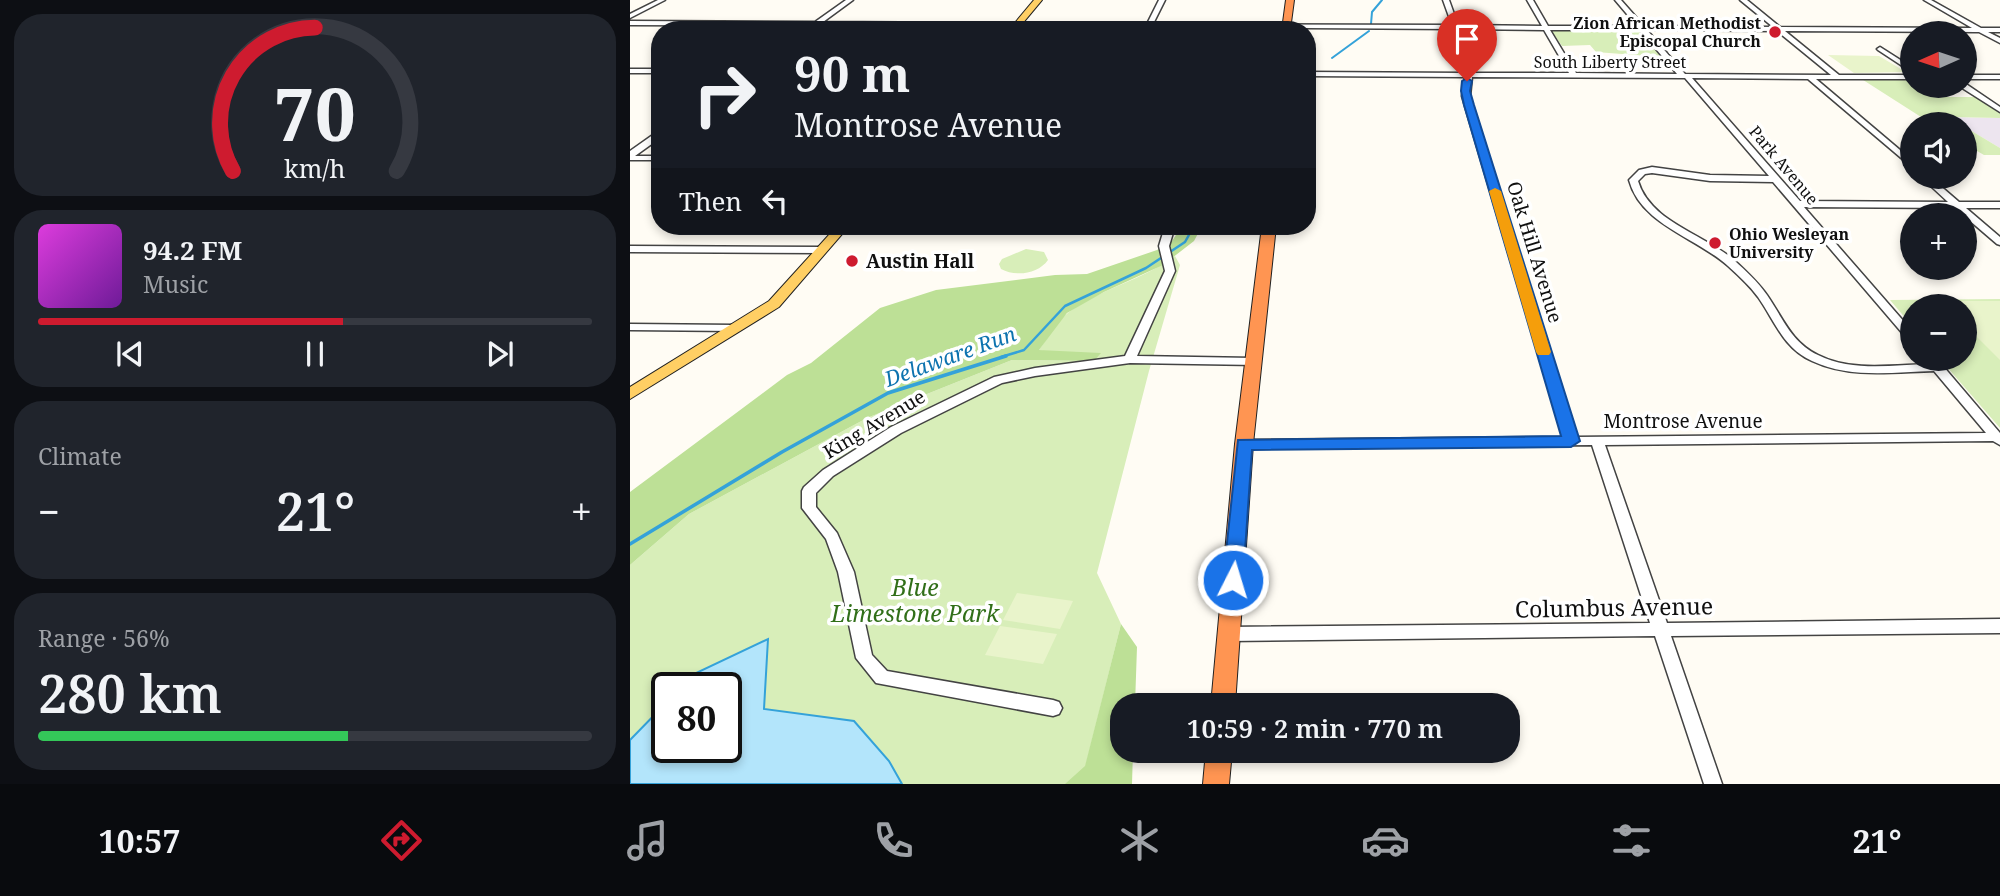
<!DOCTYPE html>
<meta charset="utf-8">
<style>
:root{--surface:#171b24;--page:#20242c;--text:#f1f3f6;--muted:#9ea1a6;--line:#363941;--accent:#ce1b2f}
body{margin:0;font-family:"Noto Serif",serif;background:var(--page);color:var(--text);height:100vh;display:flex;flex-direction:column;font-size:26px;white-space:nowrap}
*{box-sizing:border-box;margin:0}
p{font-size:23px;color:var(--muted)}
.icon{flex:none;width:38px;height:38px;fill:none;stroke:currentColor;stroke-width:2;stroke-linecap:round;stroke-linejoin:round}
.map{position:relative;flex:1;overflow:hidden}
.sheet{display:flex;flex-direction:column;gap:14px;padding:14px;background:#0d0f14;width:630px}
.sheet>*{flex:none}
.guide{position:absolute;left:21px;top:21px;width:665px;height:214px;border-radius:28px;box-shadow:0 4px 10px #0003;background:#171b24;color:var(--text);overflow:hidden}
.needle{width:46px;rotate:267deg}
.tools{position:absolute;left:1270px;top:21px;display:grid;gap:14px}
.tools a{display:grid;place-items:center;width:77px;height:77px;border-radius:50%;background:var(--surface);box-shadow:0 4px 10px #0003;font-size:35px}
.speed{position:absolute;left:21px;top:672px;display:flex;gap:14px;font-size:35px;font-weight:700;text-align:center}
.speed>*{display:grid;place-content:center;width:91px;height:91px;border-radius:50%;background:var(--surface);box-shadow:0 4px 10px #0003;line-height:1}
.speed .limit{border:4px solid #111;border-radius:10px;background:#fff;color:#111}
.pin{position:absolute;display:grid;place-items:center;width:60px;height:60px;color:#fff;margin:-72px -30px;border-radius:50% 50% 50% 0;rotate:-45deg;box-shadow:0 0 7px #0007}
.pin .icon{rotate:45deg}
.me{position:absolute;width:77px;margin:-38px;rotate:5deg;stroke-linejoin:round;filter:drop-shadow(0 0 5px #0008)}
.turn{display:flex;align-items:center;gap:24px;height:147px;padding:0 28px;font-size:32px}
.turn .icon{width:91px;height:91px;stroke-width:2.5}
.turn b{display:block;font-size:49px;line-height:60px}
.then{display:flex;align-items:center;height:66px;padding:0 28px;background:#0003;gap:14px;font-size:26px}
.big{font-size:52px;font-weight:600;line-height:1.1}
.sheet .tile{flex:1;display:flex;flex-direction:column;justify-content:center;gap:10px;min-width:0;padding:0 24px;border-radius:28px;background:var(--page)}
.sheet .dial{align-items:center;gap:0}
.dial svg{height:182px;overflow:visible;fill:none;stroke:var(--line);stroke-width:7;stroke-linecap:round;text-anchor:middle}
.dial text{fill:var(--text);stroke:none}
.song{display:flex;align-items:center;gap:21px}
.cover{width:84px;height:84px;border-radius:10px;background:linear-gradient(135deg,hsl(300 70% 55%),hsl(280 70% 35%))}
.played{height:7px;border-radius:4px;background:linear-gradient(90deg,var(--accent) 55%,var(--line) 55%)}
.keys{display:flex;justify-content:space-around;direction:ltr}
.heat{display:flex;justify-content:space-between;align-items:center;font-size:38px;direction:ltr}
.charge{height:10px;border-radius:5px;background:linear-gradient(90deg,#34c759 56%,var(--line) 0)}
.trip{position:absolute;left:480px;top:693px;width:410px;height:70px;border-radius:28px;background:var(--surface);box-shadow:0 4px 10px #0003;font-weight:600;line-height:70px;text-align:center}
.menu{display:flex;height:112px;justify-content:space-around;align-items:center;background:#090b0e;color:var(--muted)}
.menu .icon{width:49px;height:49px}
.menu .active{color:var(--accent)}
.menu b{font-size:32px;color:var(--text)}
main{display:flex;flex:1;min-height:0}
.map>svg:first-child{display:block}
.industrial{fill:#ede5ef}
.green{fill:#d8eeb9;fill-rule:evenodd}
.forest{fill:#bde096}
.pitch{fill:#e9f4cb}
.water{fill:#b3e5fb;stroke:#34a2d9;stroke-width:2}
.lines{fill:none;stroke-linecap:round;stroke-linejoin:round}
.stream-far2{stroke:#34a2d9;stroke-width:2}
.stream-far1{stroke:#34a2d9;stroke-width:2.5}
.stream{stroke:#34a2d9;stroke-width:3.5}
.minor-casing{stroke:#434343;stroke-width:3}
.major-casing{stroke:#212121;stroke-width:2}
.highway-casing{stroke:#212121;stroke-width:2}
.minor{fill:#fff;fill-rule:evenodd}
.major{fill:#ffcf64;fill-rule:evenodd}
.highway{fill:#ff9552;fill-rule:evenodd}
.route{fill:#1a73e8;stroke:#114b97;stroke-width:2}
.slow{fill:#f59e0b}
.poi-dot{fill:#ce1b2f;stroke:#fff;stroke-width:2.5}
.labels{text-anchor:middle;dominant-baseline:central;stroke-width:7;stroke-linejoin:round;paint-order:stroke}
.far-poi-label{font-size:16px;font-weight:bold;fill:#101010;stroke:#fff;text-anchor:end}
.far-street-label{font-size:16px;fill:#101010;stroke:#fff}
.street-label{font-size:19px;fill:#101010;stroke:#fff}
.poi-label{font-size:19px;font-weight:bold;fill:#101010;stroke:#fff;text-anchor:start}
.water-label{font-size:21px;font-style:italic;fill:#0d73af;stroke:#fff}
.near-park-label{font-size:23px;font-style:italic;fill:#316f19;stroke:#fff}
.near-street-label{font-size:23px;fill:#101010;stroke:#fff}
</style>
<main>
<section class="sheet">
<div class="tile dial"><svg viewBox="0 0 100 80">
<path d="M14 69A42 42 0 1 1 86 69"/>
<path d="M14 69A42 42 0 0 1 50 6" stroke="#ce1b2f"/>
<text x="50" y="56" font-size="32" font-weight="700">70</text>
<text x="50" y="72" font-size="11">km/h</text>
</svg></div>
<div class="tile">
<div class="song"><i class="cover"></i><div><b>94.2 FM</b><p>Music</p></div></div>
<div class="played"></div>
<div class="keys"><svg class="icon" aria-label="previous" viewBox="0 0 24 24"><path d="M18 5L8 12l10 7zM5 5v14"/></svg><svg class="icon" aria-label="pause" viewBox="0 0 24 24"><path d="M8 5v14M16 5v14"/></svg><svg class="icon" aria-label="next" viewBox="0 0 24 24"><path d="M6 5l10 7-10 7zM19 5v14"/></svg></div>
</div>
<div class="tile"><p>Climate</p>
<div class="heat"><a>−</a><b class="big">21°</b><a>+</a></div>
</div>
<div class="tile"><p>Range · 56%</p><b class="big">280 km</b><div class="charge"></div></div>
</section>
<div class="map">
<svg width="1370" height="784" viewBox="0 0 1370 784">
<rect width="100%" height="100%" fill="#fffcf4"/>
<path class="industrial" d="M 1319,117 L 1370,118 L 1370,148 L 1335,127 L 1335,124 Z"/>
<path class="green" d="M 921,30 L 1008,30 L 1031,57 L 966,52 L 960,45 L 932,46 Z
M 1230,78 L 1279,79 L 1283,86 L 1289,86 L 1304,97 L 1347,97 L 1370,113 L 1370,118 L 1321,117 L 1330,124 L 1302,124 Z
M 1335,127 L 1370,148 L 1370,155 L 1354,155 L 1335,144 Z
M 396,249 L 414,252 L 418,260 C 408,274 386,277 371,269 L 369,264 L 372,259 Z
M 545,256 L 550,265 L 519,371 L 467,573 L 491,624 L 451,784 L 0,784 L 0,565 L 59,514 L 237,418 L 382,360 L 464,361 L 409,350 C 418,338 427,321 439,312 C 472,288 513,280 545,256 ZM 37,688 L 96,688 L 96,747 L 37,747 Z
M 1370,299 L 1370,428 L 1310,359 L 1335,359 L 1335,306 L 1283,306 L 1283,327 L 1260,300 Z"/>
<path class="forest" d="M 552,226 L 572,226 L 564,241 L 533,265 L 474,292 L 437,313 L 409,350 L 471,353 L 464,361 L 382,360 L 237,418 L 59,514 L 0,565 L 0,492 L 157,375 L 181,363 L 250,308 L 306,290 L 425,275 L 457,274 L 527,250 L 542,241 Z
M 491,624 L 507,647 L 505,705 L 492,705 L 492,751 L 503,751 L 502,784 L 435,784 L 455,766 Z"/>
<path class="pitch" d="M 1198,55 L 1249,56 L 1276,72 L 1224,73 Z
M 1313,301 L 1370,301 L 1370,360 L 1335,325 L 1335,306 L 1317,306 Z
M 387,593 L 443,601 L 430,629 L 373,620 Z
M 370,626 L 427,634 L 413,664 L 355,655 Z"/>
<path class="water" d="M 138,639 L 134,709 L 224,721 L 259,761 L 272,784 L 0,784 L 0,740 L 37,702 L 37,747 L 96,747 L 96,688 L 51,688 L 66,673 Z"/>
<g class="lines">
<path class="stream-far2" d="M 741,24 L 742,12 L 752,0
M 702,58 L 739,31"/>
<path class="stream-far1" d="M 371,357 L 394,350 L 435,306 L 516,268 L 555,242 L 564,226"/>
<path class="stream" d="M 0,544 L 152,452 L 258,393 L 376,356"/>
<defs>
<path id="minor" d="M 28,0 L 35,0 L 0,18 L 0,14 Z
M 216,0 L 223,0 L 193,22 L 517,24 L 529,0 L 535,0 L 523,24 L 822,25 L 813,0 L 819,0 L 828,25 L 912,26 L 897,0 L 903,0 L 918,26 L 1007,26 L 985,0 L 991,0 L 1014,26 L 1143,27 L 1110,0 L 1117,0 L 1150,27 L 1342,28 L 1294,0 L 1301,0 L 1351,28 L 1370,28 L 1370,32 L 1358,32 L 1370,38 L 1370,43 L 1349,32 L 1155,31 L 1209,75 L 1283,75 L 1283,79 L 1186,79 L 1283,161 L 1283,168 L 1178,79 L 1062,78 L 1170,201 L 1318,202 L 1291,177 L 1300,177 L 1329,202 L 1370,202 L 1370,208 L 1336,208 L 1370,237 L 1370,245 L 1367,244 L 1325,208 L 1174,207 L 1283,332 L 1283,342 L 1279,341 L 1143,182 L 1080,181 L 1022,173 L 1015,174 L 1008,181 C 1020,222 1074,234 1104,260 C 1116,271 1128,282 1137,295 C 1153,318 1161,342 1188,355 C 1221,372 1263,365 1298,364 L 1299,359 L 1307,359 L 1370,433 L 1370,445 L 1363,441 L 975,445 L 1037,623 L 1370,619 L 1370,633 L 1041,636 L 1092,784 L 1074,784 L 1025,636 L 598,641 L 592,639 L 590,634 L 592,629 L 598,627 L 1020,623 L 962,445 L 614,448 L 607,444 L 614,440 L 933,437 L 832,96 L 835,77 L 677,76 L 677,72 L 835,73 L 836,68 L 823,29 L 521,27 L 520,30 L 514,30 L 515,27 L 0,25 L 0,21 L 185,22 ZM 829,29 L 914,30 L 939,73 L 842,73 L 842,68 ZM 920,30 L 1010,30 L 1047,74 L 946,73 ZM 1017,30 L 1147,31 L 1201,75 L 1055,74 ZM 842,77 L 1055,78 L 1139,176 L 1080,175 L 1022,167 L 1009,170 L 999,180 C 1011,225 1066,237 1098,266 C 1108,275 1119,285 1128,297 C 1145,321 1153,348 1182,361 C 1220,379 1264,372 1304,371 L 1356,433 L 946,437 L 840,96 Z
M 1250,47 L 1283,68 L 1283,73 L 1248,50 L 1247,49 Z
M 0,69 L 30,69 L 30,73 L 0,73 Z
M 1335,75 L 1370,75 L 1370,79 L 1335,79 Z
M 1336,84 L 1370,107 L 1370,112 L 1329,86 Z
M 27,132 L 30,132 L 30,138 L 5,156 L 30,156 L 30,160 L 0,160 L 0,151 Z
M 535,226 L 545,226 L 539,246 L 545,271 L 507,356 L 623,358 L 629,362 L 627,365 L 500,363 L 405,376 L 372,383 L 271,433 L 203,476 L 186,493 L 186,507 L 207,533 L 224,572 L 242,655 L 257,671 L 423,700 L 429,702 L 432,708 L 429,714 L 423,716 L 246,683 L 226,658 L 208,572 L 196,539 L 172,508 L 172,491 L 174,487 L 193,470 L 261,427 L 364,377 L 405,368 L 495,356 L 535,271 L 529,246 Z
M 0,246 L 192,247 L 197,250 L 192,253 L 0,252 Z
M 0,324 L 106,325 L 112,328 L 106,331 L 0,330 Z"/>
<path id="major" d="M 404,0 L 412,0 L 387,30 L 379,30 Z
M 207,226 L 219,226 L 149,307 L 0,399 L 0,387 L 139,301 Z"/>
<path id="highway" d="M 656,0 L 664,0 L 660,30 L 652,30 Z
M 632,226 L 646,226 L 623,444 L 605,705 L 581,705 L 605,444 Z
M 576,751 L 602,751 L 599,784 L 573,784 Z"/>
</defs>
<use href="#minor" class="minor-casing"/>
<use href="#major" class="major-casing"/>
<use href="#highway" class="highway-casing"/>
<use href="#minor" class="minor"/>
<use href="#major" class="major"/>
<use href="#highway" class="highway"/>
</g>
<path class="route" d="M 837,78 L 842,81 L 840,91 L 844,105 L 950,441 L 941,447 L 622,450 L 613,580 L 610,585 L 603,588 L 596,585 L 593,580 L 608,440 L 931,436 L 834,105 L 831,91 L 832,81 Z"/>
<path class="slow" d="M 865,188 L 871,191 L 921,352 L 919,355 L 908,355 L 906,352 L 859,191 Z"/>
<g class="poi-dot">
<circle cx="1145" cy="32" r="7"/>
<circle cx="1085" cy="243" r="7"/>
<circle cx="222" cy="261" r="7"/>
</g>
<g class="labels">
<g class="far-poi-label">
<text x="1131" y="23">Zion African Methodist<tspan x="1131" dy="18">Episcopal Church</tspan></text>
<text x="1099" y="234" text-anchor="start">Ohio Wesleyan<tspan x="1099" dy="18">University</tspan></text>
</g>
<g class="far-street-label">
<text x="980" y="62">South Liberty Street</text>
<text transform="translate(1154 165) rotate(50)">Park Avenue</text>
</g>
<g class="street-label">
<text transform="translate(905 252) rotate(73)">Oak Hill Avenue</text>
<text x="1053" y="421">Montrose Avenue</text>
<text transform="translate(244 424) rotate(-31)">King Avenue</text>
</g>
<g class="poi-label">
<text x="236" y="261">Austin Hall</text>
</g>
<g class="water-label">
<text transform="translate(320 356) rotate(-20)">Delaware Run</text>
</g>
<g class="near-park-label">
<text x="285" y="587">Blue<tspan x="285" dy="26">Limestone Park</tspan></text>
</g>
<g class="near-street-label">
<text transform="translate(984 607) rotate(-1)">Columbus Avenue</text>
</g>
</g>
</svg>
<div class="tools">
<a><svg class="needle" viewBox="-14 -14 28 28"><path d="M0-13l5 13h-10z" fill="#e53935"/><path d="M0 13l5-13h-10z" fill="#9ea1a6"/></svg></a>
<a><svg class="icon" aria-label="sound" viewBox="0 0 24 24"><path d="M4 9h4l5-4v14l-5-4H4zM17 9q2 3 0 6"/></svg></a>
<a>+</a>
<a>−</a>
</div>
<div class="speed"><div class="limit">80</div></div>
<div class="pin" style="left:837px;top:81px;background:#d93025"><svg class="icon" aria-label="arrive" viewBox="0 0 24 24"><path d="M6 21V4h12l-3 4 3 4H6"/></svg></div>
<svg class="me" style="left:603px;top:580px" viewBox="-20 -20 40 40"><circle r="17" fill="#1a73e8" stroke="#fff" stroke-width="3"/><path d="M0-11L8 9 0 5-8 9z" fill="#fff"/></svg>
<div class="trip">10:59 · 2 min · 770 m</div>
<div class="guide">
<div class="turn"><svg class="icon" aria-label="right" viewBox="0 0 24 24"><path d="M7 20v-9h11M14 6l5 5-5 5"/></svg><div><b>90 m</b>Montrose Avenue</div></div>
<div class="then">Then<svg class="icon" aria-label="left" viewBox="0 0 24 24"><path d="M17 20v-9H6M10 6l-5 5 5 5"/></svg></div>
</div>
</div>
</main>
<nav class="menu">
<b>10:57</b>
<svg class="icon active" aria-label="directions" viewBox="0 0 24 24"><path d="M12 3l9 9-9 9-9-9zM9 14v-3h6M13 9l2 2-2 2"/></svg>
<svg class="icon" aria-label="music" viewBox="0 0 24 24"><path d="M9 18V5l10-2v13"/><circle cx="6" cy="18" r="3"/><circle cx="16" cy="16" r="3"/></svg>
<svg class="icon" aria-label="phone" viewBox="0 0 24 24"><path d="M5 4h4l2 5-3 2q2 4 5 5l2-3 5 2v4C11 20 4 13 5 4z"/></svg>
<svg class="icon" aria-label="climate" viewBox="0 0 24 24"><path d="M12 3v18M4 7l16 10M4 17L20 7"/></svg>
<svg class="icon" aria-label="car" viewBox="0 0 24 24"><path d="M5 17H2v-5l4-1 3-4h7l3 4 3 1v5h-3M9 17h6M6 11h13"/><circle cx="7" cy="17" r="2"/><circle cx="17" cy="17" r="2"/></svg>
<svg class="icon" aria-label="filters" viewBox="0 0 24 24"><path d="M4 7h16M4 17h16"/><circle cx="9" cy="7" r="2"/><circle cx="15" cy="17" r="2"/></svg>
<b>21°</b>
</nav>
